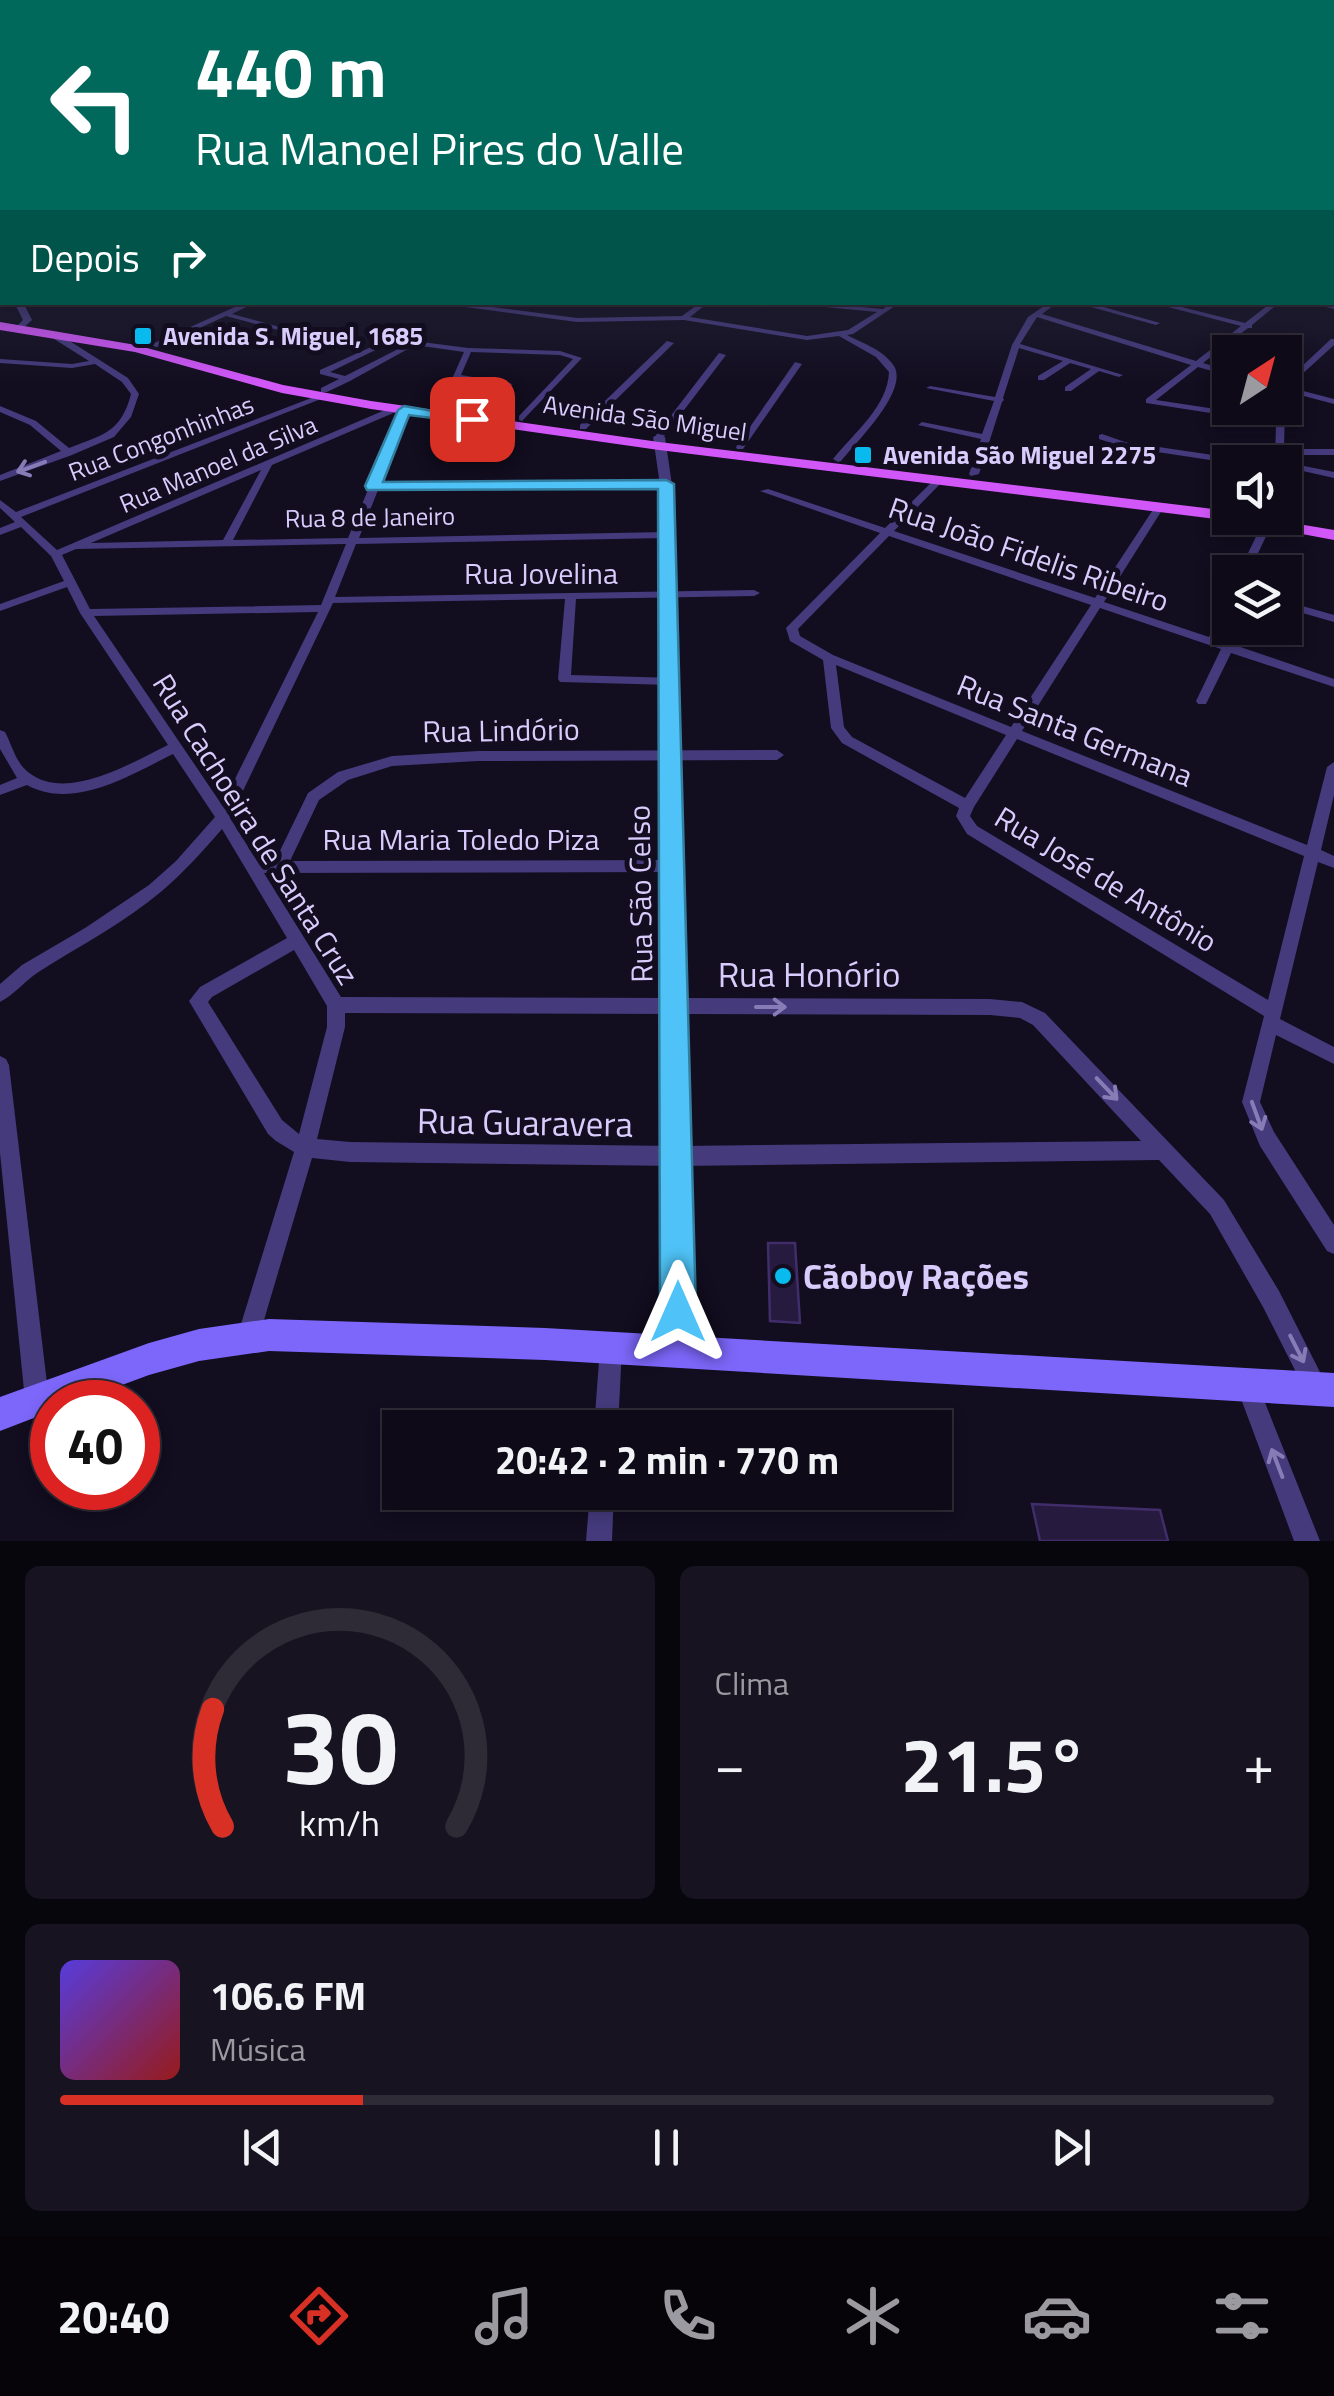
<!DOCTYPE html>
<html lang="pt">
<meta charset="utf-8">
<style>
:root{--surface:#0e0a17;--page:#171320;--text:#f1f3f6;--muted:#9b9aa1;--line:#2e2b36;--accent:#d93025}
body{margin:0;font-family:"Titillium Web",sans-serif;background:var(--page);color:var(--text);height:100vh;display:flex;flex-direction:column;font-size:38px;white-space:nowrap}
*{box-sizing:border-box;margin:0}
p{font-size:32px;color:var(--muted)}
.icon{flex:none;width:55px;height:55px;fill:none;stroke:currentColor;stroke-width:2;stroke-linecap:round;stroke-linejoin:round}
.map{position:relative;height:1541px;overflow:hidden}
.drawer{display:flex;flex-direction:column;gap:25px;padding:25px;background:#08060d;flex:1}
.drawer>*{flex:none}
.top-card{position:absolute;left:0px;top:0px;width:1335px;height:305px;box-shadow:0 5px 15px #0003,0 0 0 2px var(--line);background:#00695c;color:#fff;overflow:hidden}
.needle{width:65px;rotate:36deg}
.fabs{position:absolute;left:1212px;top:335px;display:grid;gap:20px}
.fabs a{display:grid;place-items:center;width:90px;height:90px;border-radius:0px;background:var(--surface);box-shadow:0 5px 15px #0003,0 0 0 2px var(--line);font-size:50px}
.speed{position:absolute;left:30px;top:1380px;display:flex;gap:20px;font-size:50px;font-weight:700;text-align:center}
.speed>*{display:grid;place-content:center;width:130px;height:130px;border-radius:50%;background:var(--surface);box-shadow:0 5px 15px #0003,0 0 0 2px var(--line);line-height:1}
.speed .limit{border:15px solid #d22;background:#fff;color:#111}
.pin{position:absolute;display:grid;place-items:center;width:85px;height:85px;color:#fff;margin:-42px;border-radius:20px;box-shadow:0 5px 15px #0006}
.me{position:absolute;width:110px;margin:-55px;rotate:0deg;stroke-linejoin:round;filter:drop-shadow(0 0 8px #0008)}
.turn{display:flex;align-items:center;gap:35px;height:210px;padding:0 30px;font-size:45px}
.turn .icon{width:130px;height:130px;stroke-width:2.5}
.turn b{display:block;font-size:70px;line-height:85px}
.then{display:flex;align-items:center;height:95px;padding:0 30px;background:#0003;gap:20px;font-size:38px}
.big{font-size:75px;font-weight:700;line-height:1.1}
.drawer .card{flex:1;display:flex;flex-direction:column;justify-content:center;gap:15px;min-width:0;padding:0 35px;border-radius:15px;background:var(--page)}
.drawer .dial{align-items:center;gap:0}
.dial svg{height:260px;overflow:visible;fill:none;stroke:var(--line);stroke-width:7;stroke-linecap:round;text-anchor:middle}
.dial text{fill:var(--text);stroke:none}
.song{display:flex;align-items:center;gap:30px}
.cover{width:120px;height:120px;border-radius:15px;background:linear-gradient(135deg,hsl(250 70% 55%),hsl(0 70% 35%))}
.played{height:10px;border-radius:5px;background:linear-gradient(90deg,var(--accent) 25%,var(--line) 25%)}
.keys{display:flex;justify-content:space-around;direction:ltr}
.heat{display:flex;justify-content:space-between;align-items:center;font-size:55px;direction:ltr}
.drawer .tiles{flex:1;display:grid;gap:25px;grid-template-columns:1fr 1fr}
.card:last-child{grid-column:span 2}
.trip{position:absolute;left:382px;top:1410px;width:570px;height:100px;border-radius:0px;background:var(--surface);box-shadow:0 5px 15px #0003,0 0 0 2px var(--line);font-weight:700;line-height:100px;text-align:center}
.tabs{display:flex;height:160px;justify-content:space-around;align-items:center;background:#060409;color:var(--muted)}
.tabs .icon{width:70px;height:70px}
.tabs .on{color:var(--accent)}
.tabs b{font-size:45px;color:var(--text)}
.map>svg:first-child{display:block}
.building{fill:#261a3f;stroke:#402d6a;stroke-width:2.5}
.lines{fill:none;stroke-linecap:round;stroke-linejoin:round}
.minor{fill:#443a7c;fill-rule:evenodd}
.tertiary{fill:#443a7c;fill-rule:evenodd}
.secondary{fill:#7d67fa;fill-rule:evenodd}
.primary{fill:#d157f9;fill-rule:evenodd}
.oneway{stroke:#877cb6}
.route{fill:#4fc3f7;stroke:#337fa1;stroke-width:2.5}
.poi-dot{fill:#08baed;stroke:#120d1f;stroke-width:4}
.labels{text-anchor:middle;dominant-baseline:central;stroke-width:10;stroke-linejoin:round;paint-order:stroke}
.far-poi-label{font-size:25px;font-weight:bold;fill:#d8ccfd;stroke:#120d1f;text-anchor:start}
.far-street-label{font-size:25px;fill:#d8ccfd;stroke:#120d1f}
.street-label{font-size:30px;fill:#d8ccfd;stroke:#120d1f}
.near-street-label{font-size:35px;fill:#d8ccfd;stroke:#120d1f}
.near-poi-label{font-size:35px;font-weight:bold;fill:#d8ccfd;stroke:#120d1f;text-anchor:start}
</style>
<div class="map">
<svg width="1334" height="1541" viewBox="0 0 1334 1541">
<rect width="100%" height="100%" fill="#120d1f"/>
<path class="building" d="M 768,1243 L 795,1243 L 800,1323 L 770,1321 Z
M 1032,1504 L 1160,1510 L 1168,1541 L 1040,1541 Z"/>
<g class="lines">
<path class="minor" d="M 0,170 L 2,170 L 2,172 L 0,172 Z
M 1332,193 L 1334,193 L 1334,197 L 1332,197 Z
M 0,198 L 2,199 L 2,201 L 0,202 Z
M 1332,205 L 1334,205 L 1334,209 L 1332,209 Z
M 1332,226 L 1334,226 L 1334,230 L 1332,230 Z
M 2,230 L 2,234 L 0,235 L 0,231 Z
M 0,243 L 2,243 L 2,247 L 0,247 Z
M 1334,256 L 1334,260 L 1332,261 L 1332,257 Z
M 0,260 L 2,260 L 2,264 L 0,264 Z
M 2,276 L 2,280 L 0,281 L 0,277 Z
M 246,302 L 256,302 L 232,314 L 342,344 L 338,346 L 226,316 L 157,347 L 150,345 Z
M 429,302 L 453,302 L 577,318 L 682,316 L 701,302 L 709,302 L 690,317 L 807,336 L 848,330 L 877,312 L 773,302 L 807,302 L 883,309 L 892,302 L 901,302 L 853,334 L 847,335 C 862,343 884,350 894,366 C 909,391 856,442 841,461 L 838,462 L 833,459 C 853,434 888,406 889,372 L 876,357 L 839,336 L 807,340 L 684,320 L 577,322 Z
M 1050,302 L 1058,302 L 1042,314 L 1196,361 L 1241,326 L 1149,302 L 1162,302 L 1245,323 L 1272,302 L 1280,302 L 1252,325 L 1252,328 L 1248,328 L 1203,363 L 1230,371 L 1230,376 L 1198,367 L 1156,400 L 1276,418 L 1277,408 L 1285,408 L 1284,449 L 1334,449 L 1334,455 L 1284,455 L 1284,462 L 1334,472 L 1334,478 L 1285,467 L 1285,462 L 1275,462 L 1276,423 L 1146,403 L 1146,399 L 1191,365 L 1037,317 L 1020,344 L 1123,375 L 1119,377 L 1099,371 L 1071,391 L 1065,391 L 1065,387 L 1091,369 L 1070,363 L 1044,380 L 1038,380 L 1038,376 L 1063,361 L 1019,348 L 1003,398 L 1004,400 L 1002,402 L 979,474 L 971,476 L 969,474 L 981,439 L 918,425 L 922,422 L 982,434 L 994,401 L 926,388 L 930,386 L 995,397 L 1012,345 L 1028,317 Z
M 1073,302 L 1086,302 L 1160,323 L 1156,325 Z
M 1310,302 L 1334,305 L 1334,309 L 1311,303 Z
M 51,333 L 57,333 L 128,378 L 139,394 L 131,417 L 114,437 L 72,455 L 0,481 L 0,475 L 61,451 L 30,425 L 0,412 L 0,406 L 36,421 L 69,448 C 102,435 121,433 131,394 L 122,382 L 95,364 L 72,368 L 0,363 L 0,359 L 72,364 L 89,361 L 51,337 Z
M 391,338 L 468,348 L 560,351 L 582,358 L 522,421 L 519,420 L 519,416 L 573,359 L 560,355 L 471,352 L 461,375 L 513,384 L 509,386 L 459,380 L 447,408 L 443,411 L 439,408 L 464,352 L 415,345 L 350,381 L 327,392 L 321,392 L 321,388 L 339,379 L 320,374 L 320,370 ZM 392,342 L 408,344 L 345,376 L 330,372 Z
M 1331,339 L 1334,339 L 1334,345 L 1288,387 L 1334,399 L 1334,404 L 1285,391 L 1285,382 Z
M 667,341 L 674,343 L 586,429 L 580,429 L 580,425 Z
M 719,353 L 726,355 L 662,439 L 656,439 L 656,435 Z
M 795,362 L 802,364 L 743,449 L 737,449 L 736,447 Z
M 319,395 L 326,397 L 21,517 L 57,550 L 392,407 L 398,407 L 398,411 L 272,465 L 233,540 L 348,538 L 401,410 L 405,407 L 409,410 L 380,484 L 666,482 L 671,485 L 666,488 L 378,490 L 359,538 L 666,532 L 671,535 L 666,538 L 356,544 L 335,597 L 754,590 L 760,593 L 754,596 L 576,599 L 571,675 L 675,678 L 677,681 L 675,684 L 671,685 L 560,682 L 558,679 L 565,599 L 333,603 L 230,818 L 257,861 L 275,861 L 308,793 L 338,772 L 392,756 L 478,751 L 777,750 L 784,755 L 777,760 L 478,761 L 392,766 L 348,780 L 319,800 L 290,861 L 672,860 L 677,862 L 680,866 L 677,870 L 672,872 L 264,873 L 341,997 L 990,999 L 1022,1002 L 1045,1013 L 1224,1200 L 1279,1291 L 1324,1380 L 1327,1388 L 1324,1396 L 1316,1399 L 1308,1396 L 1263,1307 L 1210,1214 L 1159,1160 L 678,1166 L 350,1162 L 312,1158 L 259,1337 L 256,1345 L 248,1348 L 240,1345 L 237,1337 L 294,1152 L 276,1141 L 268,1134 L 189,1001 L 200,987 L 287,938 L 222,829 C 203,851 184,872 162,891 C 124,923 79,946 37,973 C 24,982 14,995 0,1002 L 0,984 L 22,965 L 85,928 L 149,885 L 176,861 L 215,817 L 173,754 C 133,774 73,811 27,785 L 0,795 L 0,785 L 17,778 L 0,749 L 0,730 L 5,732 C 12,745 16,763 28,772 C 66,803 131,763 168,745 L 80,613 L 67,587 L 0,611 L 0,604 L 64,581 L 51,556 L 21,527 L 0,535 L 0,528 L 15,522 L 0,508 L 0,500 L 16,512 ZM 261,470 L 223,540 L 91,543 ZM 346,544 L 321,605 L 90,609 L 62,555 L 76,549 ZM 318,612 L 222,805 L 94,616 ZM 294,950 L 327,1006 L 327,1027 L 299,1134 L 282,1120 L 208,1002 L 212,997 ZM 345,1013 L 990,1015 L 1020,1018 L 1033,1025 L 1141,1141 L 678,1146 L 350,1142 L 317,1139 L 345,1027 Z
M 1102,434 L 1125,442 L 1240,459 L 1245,462 L 1230,463 L 1124,447 L 1099,439 L 1099,435 Z
M 936,478 L 944,480 L 894,531 L 1095,598 L 1156,505 L 1162,505 L 1164,507 L 1104,602 L 1209,637 L 1224,602 L 1230,599 L 1230,615 L 1220,640 L 1334,679 L 1334,687 L 1231,653 L 1206,704 L 1198,704 L 1196,701 L 1221,649 L 1100,608 L 1022,731 L 1307,845 L 1327,767 L 1334,762 L 1334,795 L 1321,850 L 1334,856 L 1334,868 L 1318,862 L 1280,1019 L 1334,1047 L 1334,1064 L 1276,1035 L 1260,1102 L 1274,1132 L 1334,1225 L 1334,1254 L 1327,1251 L 1260,1146 L 1242,1102 L 1264,1016 L 967,834 L 956,816 L 959,808 L 842,743 L 831,728 L 823,660 L 790,641 L 786,628 L 880,533 L 760,491 L 768,489 L 885,528 ZM 889,536 L 1091,605 L 1011,727 L 833,655 L 800,636 L 798,629 ZM 836,665 L 1006,735 L 965,798 L 852,737 L 844,727 ZM 1017,739 L 1304,856 L 1268,1000 L 977,826 L 970,816 L 974,807 Z
M 1268,519 L 1273,522 L 1249,572 L 1239,572 L 1263,522 Z
M 1285,601 L 1334,615 L 1334,622 L 1285,608 Z
M 0,1056 L 6,1059 L 9,1065 L 49,1400 L 45,1408 L 37,1412 L 29,1408 L 25,1400 L 0,1153 Z
M 611,1337 L 619,1340 L 622,1348 L 618,1428 L 594,1428 L 600,1348 L 603,1340 Z
M 1248,1377 L 1256,1380 L 1320,1541 L 1294,1541 L 1237,1388 L 1240,1380 Z
M 590,1492 L 614,1492 L 612,1541 L 586,1541 Z"/>
<path class="tertiary" d="M 14,302 L 23,302 L 32,320 L 19,332 L 14,329 L 23,320 Z
M 659,434 L 665,437 L 672,485 L 679,687 L 692,1351 L 688,1361 L 678,1365 L 668,1361 L 664,1351 L 663,687 L 660,485 L 653,437 Z"/>
<path class="secondary" d="M 1332,236 L 1334,236 L 1334,242 L 1332,242 Z
M 269,1319 L 545,1328 L 1334,1373 L 1334,1407 L 545,1360 L 269,1351 L 199,1361 L 149,1375 L 76,1402 L 52,1402 L 52,1411 L 0,1431 L 0,1397 L 149,1343 L 199,1329 Z"/>
<path class="primary" d="M 0,322 L 136,345 L 283,385 L 371,401 L 659,442 L 1230,511 L 1230,518 L 1263,518 L 1334,530 L 1334,540 L 1232,521 L 659,450 L 371,409 L 282,393 L 135,352 L 0,330 Z"/>
</g>
<defs><path id="oneway-shaft" d="M-6 0H5M1.5-3L5.5 0L1.5 3" fill="none" stroke-width="1.6" stroke-linecap="round" stroke-linejoin="round" transform="scale(2.5)"/></defs>
<g class="oneway">
<use href="#oneway-shaft" transform="translate(31 467) rotate(160)"/>
<use href="#oneway-shaft" transform="translate(771 1007)"/>
<use href="#oneway-shaft" transform="translate(1107 1089) rotate(46)"/>
<use href="#oneway-shaft" transform="translate(1257 1116) rotate(70)"/>
<use href="#oneway-shaft" transform="translate(1297 1349) rotate(63)"/>
<use href="#oneway-shaft" transform="translate(1277 1463) rotate(-111)"/>
</g>
<linearGradient id="sky" x2="0" y2="1"><stop stop-color="#0a0711"/><stop offset="0.44" stop-color="#33354d"/><stop offset="1" stop-color="#33354d" stop-opacity="0"/></linearGradient>
<rect width="1334" height="385" fill="url(#sky)"/>
<path class="route" d="M 404,406 L 479,419 L 472,423 L 409,415 L 383,482 L 666,480 L 674,484 L 696,1312 L 691,1325 L 678,1330 L 665,1325 L 660,1312 L 658,489 L 367,490 L 365,486 L 398,410 Z"/>
<g class="poi-dot">
<rect x="133" y="326" width="20" height="20" rx="5"/>
<rect x="853" y="445" width="20" height="20" rx="5"/>
<circle cx="783" cy="1276" r="10"/>
</g>
<g class="labels">
<g class="far-poi-label">
<text x="163" y="336">Avenida S. Miguel, 1685</text>
<text x="883" y="455">Avenida São Miguel 2275</text>
</g>
<g class="far-street-label">
<text transform="translate(645 418) rotate(8)">Avenida São Miguel</text>
<text transform="translate(161 438) rotate(-21)">Rua Congonhinhas</text>
<text transform="translate(218 464) rotate(-23)">Rua Manoel da Silva</text>
<text transform="translate(370 517) rotate(-1)">Rua 8 de Janeiro</text>
</g>
<g class="street-label">
<text transform="translate(1029 554) rotate(19)">Rua João Fidelis Ribeiro</text>
<text x="541" y="573">Rua Jovelina</text>
<text transform="translate(501 730) rotate(-1)">Rua Lindório</text>
<text transform="translate(1075 730) rotate(22)">Rua Santa Germana</text>
<text transform="translate(256 829) rotate(58)">Rua Cachoeira de Santa Cruz</text>
<text x="461" y="839">Rua Maria Toledo Piza</text>
<text transform="translate(1106 879) rotate(31)">Rua José de Antônio</text>
<text transform="translate(640 894) rotate(-91)">Rua São Celso</text>
</g>
<g class="near-street-label">
<text x="809" y="974">Rua Honório</text>
<text transform="translate(525 1122) rotate(1)">Rua Guaravera</text>
</g>
<g class="near-poi-label">
<text x="803" y="1276">Cãoboy Rações</text>
</g>
</g>
</svg>
<div class="fabs">
<a><svg class="needle" viewBox="-14 -14 28 28"><path d="M0-13l5 13h-10z" fill="#e53935"/><path d="M0 13l5-13h-10z" fill="#9b9aa1"/></svg></a>
<a><svg class="icon" aria-label="sound" viewBox="0 0 24 24"><path d="M4 9h4l5-4v14l-5-4H4zM17 9q2 3 0 6"/></svg></a>
<a><svg class="icon" aria-label="layers" viewBox="0 0 24 24"><path d="M12 4l9 5-9 5-9-5zM3 14l9 5 9-5"/></svg></a>
</div>
<div class="speed"><div class="limit">40</div></div>
<div class="pin" style="left:472px;top:419px;background:#d93025"><svg class="icon" aria-label="arrive" viewBox="0 0 24 24"><path d="M6 21V4h12l-3 4 3 4H6"/></svg></div>
<svg class="me" style="left:678px;top:1312px" viewBox="-20 -20 40 40"><path d="M0-17L14 15 0 8-14 15z" fill="#4fc3f7" stroke="#fff" stroke-width="4"/></svg>
<div class="trip">20:42 · 2 min · 770 m</div>
<div class="top-card">
<div class="turn"><svg class="icon" aria-label="left" viewBox="0 0 24 24"><path d="M17 20v-9H6M10 6l-5 5 5 5"/></svg><div><b>440 m</b>Rua Manoel Pires do Valle</div></div>
<div class="then">Depois<svg class="icon" aria-label="right" viewBox="0 0 24 24"><path d="M7 20v-9h11M14 6l5 5-5 5"/></svg></div>
</div>
</div>
<section class="drawer">
<div class="tiles">
<div class="card dial"><svg viewBox="0 0 100 80">
<path d="M14 69A42 42 0 1 1 86 69"/>
<path d="M14 69A42 42 0 0 1 11 33" stroke="#d93025"/>
<text x="50" y="56" font-size="32" font-weight="700">30</text>
<text x="50" y="72" font-size="11">km/h</text>
</svg></div>
<div class="card"><p>Clima</p>
<div class="heat"><a>−</a><b class="big">21.5°</b><a>+</a></div>
</div>
<div class="card">
<div class="song"><i class="cover"></i><div><b>106.6 FM</b><p>Música</p></div></div>
<div class="played"></div>
<div class="keys"><svg class="icon" aria-label="previous" viewBox="0 0 24 24"><path d="M18 5L8 12l10 7zM5 5v14"/></svg><svg class="icon" aria-label="pause" viewBox="0 0 24 24"><path d="M8 5v14M16 5v14"/></svg><svg class="icon" aria-label="next" viewBox="0 0 24 24"><path d="M6 5l10 7-10 7zM19 5v14"/></svg></div>
</div>
</div>
</section>
<nav class="tabs">
<b>20:40</b>
<svg class="icon on" aria-label="directions" viewBox="0 0 24 24"><path d="M12 3l9 9-9 9-9-9zM9 14v-3h6M13 9l2 2-2 2"/></svg>
<svg class="icon" aria-label="music" viewBox="0 0 24 24"><path d="M9 18V5l10-2v13"/><circle cx="6" cy="18" r="3"/><circle cx="16" cy="16" r="3"/></svg>
<svg class="icon" aria-label="phone" viewBox="0 0 24 24"><path d="M5 4h4l2 5-3 2q2 4 5 5l2-3 5 2v4C11 20 4 13 5 4z"/></svg>
<svg class="icon" aria-label="climate" viewBox="0 0 24 24"><path d="M12 3v18M4 7l16 10M4 17L20 7"/></svg>
<svg class="icon" aria-label="car" viewBox="0 0 24 24"><path d="M5 17H2v-5l4-1 3-4h7l3 4 3 1v5h-3M9 17h6M6 11h13"/><circle cx="7" cy="17" r="2"/><circle cx="17" cy="17" r="2"/></svg>
<svg class="icon" aria-label="filters" viewBox="0 0 24 24"><path d="M4 7h16M4 17h16"/><circle cx="9" cy="7" r="2"/><circle cx="15" cy="17" r="2"/></svg>
</nav>
